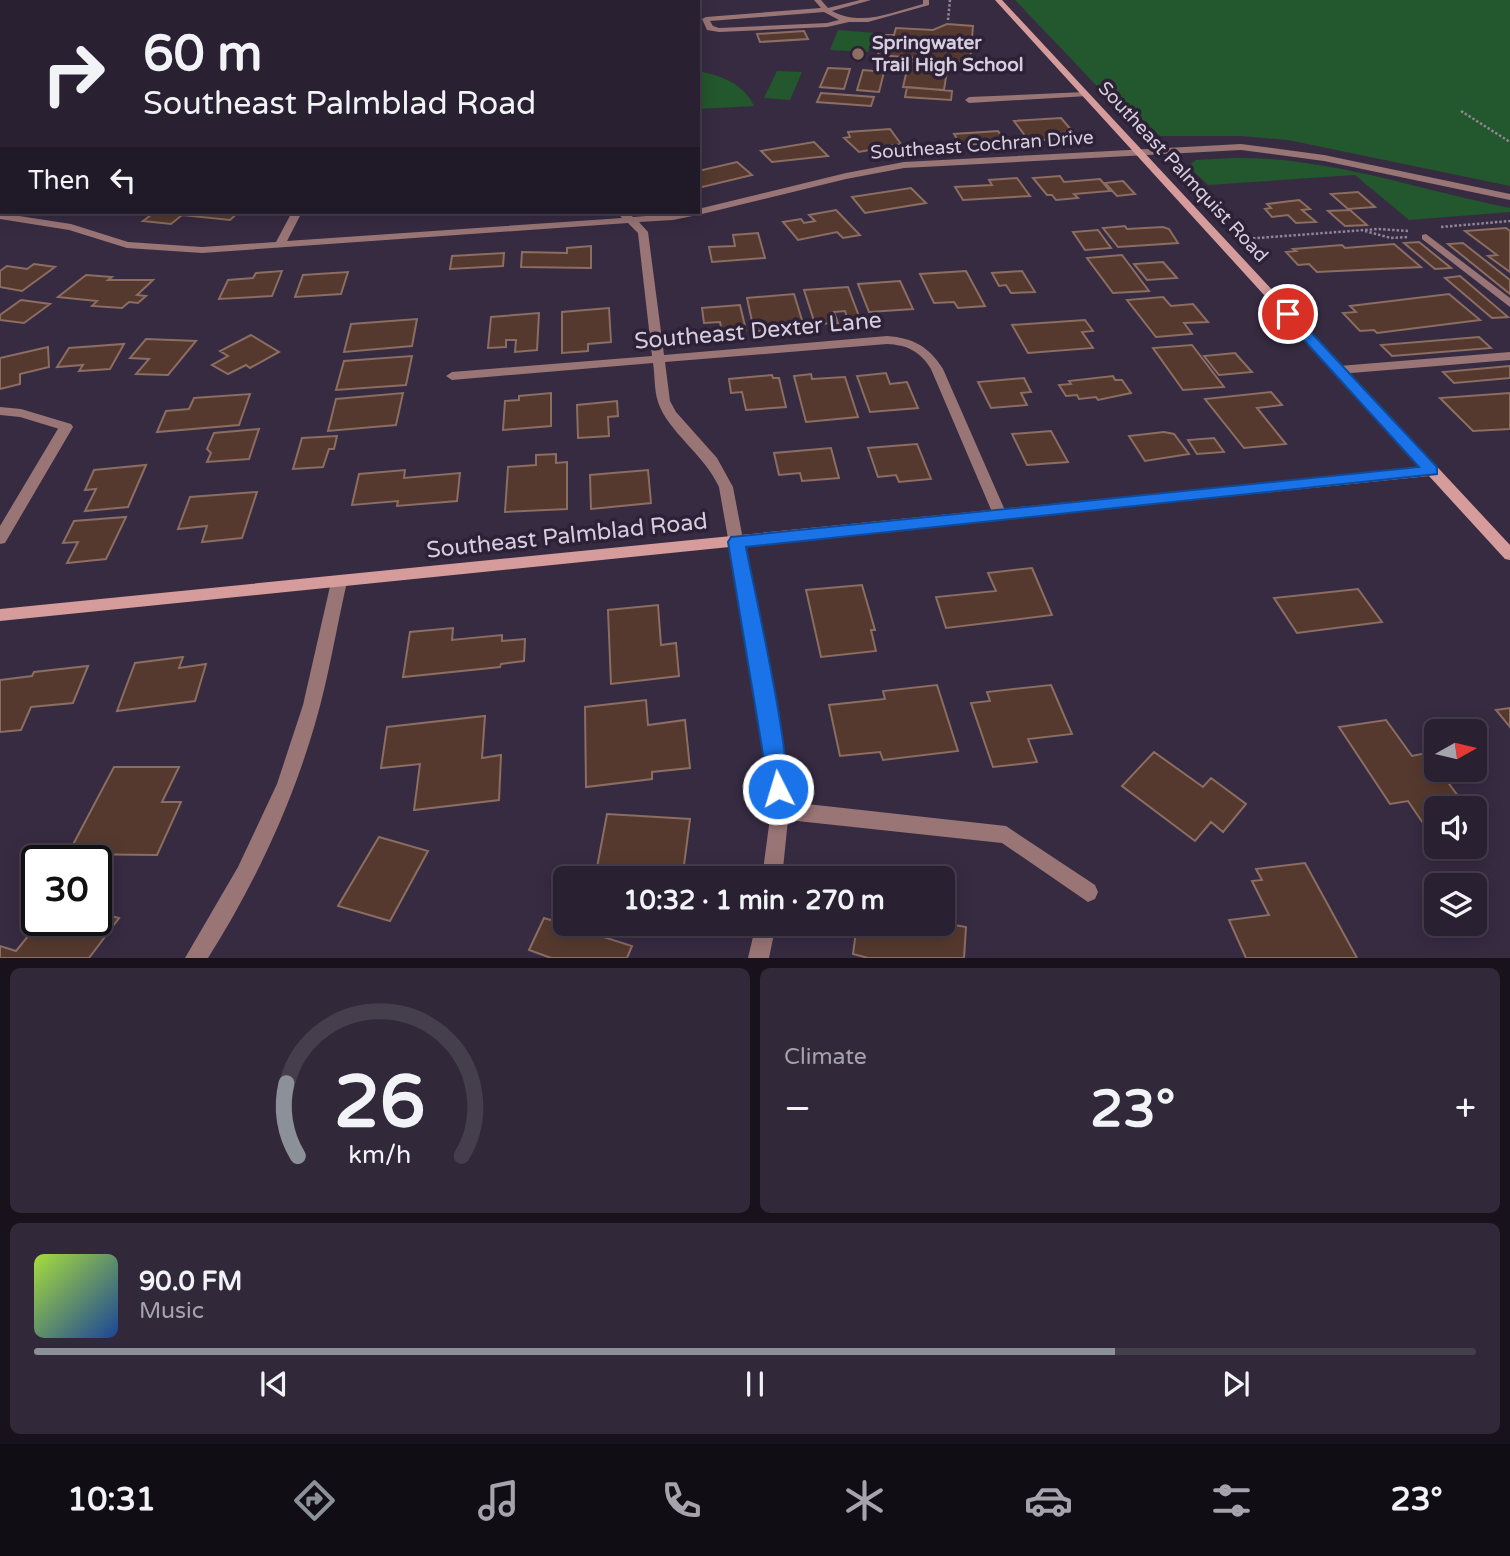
<!DOCTYPE html>
<meta charset="utf-8">
<style>
:root{--surface:#292032;--page:#31283a;--text:#f1f3f6;--muted:#a5a3ac;--line:#453e4d;--accent:#8c9099}
body{margin:0;font-family:"Varela Round",sans-serif;background:var(--page);color:var(--text);height:100vh;display:flex;flex-direction:column;font-size:26px;white-space:nowrap}
*{box-sizing:border-box;margin:0}
p{font-size:23px;color:var(--muted)}
.icon{flex:none;width:38px;height:38px;fill:none;stroke:currentColor;stroke-width:2;stroke-linecap:round;stroke-linejoin:round}
.map{position:relative;height:958px;overflow:hidden}
.panel{display:flex;flex-direction:column;gap:10px;padding:10px;background:#17121c;flex:1}
.panel>*{flex:none}
.hud{position:absolute;left:0px;top:0px;width:700px;height:214px;box-shadow:0 4px 18px #0003,0 0 0 2px var(--line);background:#292032;color:var(--text);overflow:hidden}
.needle{width:46px;rotate:82deg}
.controls{position:absolute;left:1424px;top:719px;display:grid;gap:14px}
.controls a{display:grid;place-items:center;width:63px;height:63px;border-radius:10px;background:var(--surface);box-shadow:0 4px 18px #0003,0 0 0 2px var(--line);font-size:35px}
.speed{position:absolute;left:21px;top:845px;display:flex;gap:14px;font-size:35px;font-weight:700;text-align:center}
.speed>*{display:grid;place-content:center;width:91px;height:91px;border-radius:50%;background:var(--surface);box-shadow:0 4px 18px #0003,0 0 0 2px var(--line);line-height:1}
.speed .limit{border:4px solid #111;border-radius:10px;background:#fff;color:#111}
.pin{position:absolute;display:grid;place-items:center;width:60px;height:60px;color:#fff;margin:-30px;border:4px solid #fff;border-radius:50%;box-shadow:0 2px 7px #0007}
.me{position:absolute;width:77px;margin:-38px;rotate:355deg;stroke-linejoin:round;filter:drop-shadow(0 0 5px #0008)}
.turn{display:flex;align-items:center;gap:24px;height:147px;padding:0 28px;font-size:32px}
.turn .icon{width:91px;height:91px;stroke-width:2.5}
.turn b{display:block;font-size:49px;line-height:60px}
.then{display:flex;align-items:center;height:66px;padding:0 28px;background:#0003;gap:14px;font-size:26px}
.big{font-size:52px;font-weight:800;line-height:1.1}
.panel .tile{flex:1;display:flex;flex-direction:column;justify-content:center;gap:10px;min-width:0;padding:0 24px;border-radius:10px;background:var(--page)}
.panel .dial{align-items:center;gap:0}
.dial svg{height:182px;overflow:visible;fill:none;stroke:var(--line);stroke-width:7;stroke-linecap:round;text-anchor:middle}
.dial text{fill:var(--text);stroke:none}
.song{display:flex;align-items:center;gap:21px}
.cover{width:84px;height:84px;border-radius:10px;background:linear-gradient(135deg,hsl(80 70% 55%),hsl(220 70% 35%))}
.played{height:7px;border-radius:4px;background:linear-gradient(90deg,var(--accent) 75%,var(--line) 75%)}
.keys{display:flex;justify-content:space-around;direction:ltr}
.heat{display:flex;justify-content:space-between;align-items:center;font-size:38px;direction:ltr}
.panel .tiles{flex:1;display:grid;gap:10px;grid-template-columns:1fr 1fr}
.tile:last-child{grid-column:span 2}
.trip{position:absolute;left:553px;top:866px;width:402px;height:70px;border-radius:10px;background:var(--surface);box-shadow:0 4px 18px #0003,0 0 0 2px var(--line);font-weight:800;line-height:70px;text-align:center}
.dock{display:flex;height:112px;justify-content:space-around;align-items:center;background:#100d14;color:var(--muted)}
.dock .icon{width:49px;height:49px}
.dock .active{color:var(--accent)}
.dock b{font-size:32px;color:var(--text)}
.map>svg:first-child{display:block}
.green{fill:#23572d}
.building{fill:#55392e;stroke:#8b6d61;stroke-width:2}
.lines{fill:none;stroke-linecap:round;stroke-linejoin:round}
.path{stroke:#8e8597;stroke-width:2.5;stroke-dasharray:2.5 2;stroke-linecap:butt}
.lane{fill:#9a7576;fill-rule:evenodd}
.street{fill:#9a7576;fill-rule:evenodd}
.secondary{fill:#d69c9c;fill-rule:evenodd}
.route{fill:#1a73e8;stroke:#114b97;stroke-width:2}
.education-dot{fill:#8d6e63;stroke:#2d2137;stroke-width:2.5}
.labels{text-anchor:middle;dominant-baseline:central;stroke-width:7;stroke-linejoin:round;paint-order:stroke}
.far-poi-label{font-size:19px;font-weight:bold;fill:#d6cedd;stroke:#2d2137;text-anchor:start}
.far-street-label{font-size:19px;fill:#d6cedd;stroke:#2d2137}
.street-label{font-size:23px;fill:#d6cedd;stroke:#2d2137}
</style>
<div class="map">
<svg width="1510" height="958" viewBox="0 0 1510 958">
<rect width="100%" height="100%" fill="#372b42"/>
<path class="green" d="M 1015,0 L 1510,0 L 1510,186 L 1288,140 L 1241,136 L 1160,136 L 1127,105 L 1115,105 Z
M 838,30 L 874,33 L 868,52 L 830,50 Z
M 698,71 C 722,76 743,83 754,106 L 698,109 Z
M 777,71 L 802,72 L 790,100 L 764,98 Z
M 1232,158 C 1325,156 1419,190 1510,208 L 1510,212 L 1409,220 L 1355,175 L 1208,185 L 1188,166 L 1196,160 Z"/>
<path class="building" d="M 947,24 L 973,26 L 970,62 L 945,61 L 948,64 L 944,90 L 903,87 L 909,61 L 927,62 L 928,59 L 878,55 L 882,35 L 894,35 L 896,28 L 933,30 Z
M 804,31 L 808,39 L 760,42 L 757,34 Z
M 828,68 L 850,69 L 844,89 L 820,87 Z
M 863,70 L 884,72 L 879,92 L 857,90 Z
M 907,87 L 952,91 L 951,100 L 905,97 Z
M 821,93 L 874,97 L 871,106 L 817,102 Z
M 1061,118 L 1073,132 L 1051,134 L 1056,139 L 1029,141 L 1014,121 Z
M 890,129 L 901,144 L 859,152 L 844,138 L 850,137 L 848,132 Z
M 998,131 L 1006,142 L 961,145 L 954,134 Z
M 814,142 L 828,156 L 772,162 L 761,151 Z
M 737,162 L 752,175 L 698,188 L 698,171 Z
M 1060,176 L 1064,182 L 1100,179 L 1110,191 L 1074,194 L 1078,198 L 1056,200 L 1052,195 L 1047,195 L 1033,178 Z
M 1017,178 L 1030,196 L 963,200 L 955,187 L 992,185 L 989,180 Z
M 1123,181 L 1135,194 L 1117,196 L 1105,183 Z
M 911,188 L 926,203 L 865,213 L 852,197 Z
M 1358,192 L 1375,207 L 1348,209 L 1331,194 Z
M 1299,200 L 1310,209 L 1302,210 L 1316,222 L 1296,223 L 1288,215 L 1272,217 L 1265,209 L 1271,208 L 1267,204 Z
M 836,210 L 860,235 L 843,238 L 837,232 L 798,240 L 783,222 L 801,219 L 804,223 L 815,221 L 809,215 Z
M 1350,210 L 1367,225 L 1345,226 L 1328,211 Z
M 155,212 L 239,212 L 230,220 L 182,215 L 171,224 L 143,221 Z
M 1125,226 L 1127,229 L 1163,227 L 1169,229 L 1178,243 L 1118,247 L 1103,228 Z
M 1506,228 L 1510,231 L 1510,272 L 1488,256 L 1497,255 L 1465,231 Z
M 1098,230 L 1111,248 L 1085,250 L 1073,232 Z
M 758,233 L 765,258 L 712,262 L 709,247 L 735,246 L 733,235 Z
M 1419,242 L 1451,268 L 1435,269 L 1404,243 Z
M 1463,243 L 1510,280 L 1510,294 L 1448,244 Z
M 1394,244 L 1421,267 L 1317,272 L 1309,264 L 1298,265 L 1286,252 L 1296,251 L 1293,249 L 1342,245 L 1345,248 Z
M 591,246 L 591,268 L 521,267 L 522,252 L 567,253 L 567,248 Z
M 504,253 L 503,266 L 450,269 L 452,256 Z
M 1122,255 L 1149,291 L 1113,293 L 1087,258 Z
M 1163,262 L 1177,278 L 1147,280 L 1134,264 Z
M 34,264 L 55,267 L 22,291 L 0,287 L 0,271 L 7,266 L 27,269 Z
M 282,271 L 272,296 L 219,299 L 228,280 L 253,278 L 256,273 Z
M 966,271 L 985,306 L 958,308 L 954,302 L 934,303 L 920,274 Z
M 1022,271 L 1035,292 L 1011,293 L 1006,285 L 999,286 L 992,273 Z
M 348,272 L 341,294 L 295,297 L 303,275 Z
M 86,275 L 112,277 L 108,280 L 153,280 L 137,295 L 146,296 L 138,303 L 129,302 L 122,308 L 92,306 L 97,301 L 58,297 Z
M 1460,276 L 1508,317 L 1492,318 L 1445,278 Z
M 900,281 L 913,309 L 869,312 L 858,284 Z
M 848,287 L 860,319 L 848,320 L 845,311 L 834,312 L 838,323 L 815,324 L 804,290 Z
M 794,294 L 805,330 L 754,331 L 747,298 Z
M 1449,294 L 1480,320 L 1377,333 L 1374,330 L 1360,331 L 1343,313 L 1356,312 L 1350,306 Z
M 1163,297 L 1171,306 L 1193,304 L 1208,322 L 1184,323 L 1192,334 L 1156,337 L 1127,300 Z
M 21,300 L 50,304 L 24,323 L 0,320 L 0,315 Z
M 740,305 L 746,330 L 722,332 L 720,322 L 704,323 L 702,308 Z
M 609,308 L 611,342 L 588,344 L 588,351 L 562,353 L 562,312 Z
M 539,313 L 537,350 L 515,352 L 516,340 L 506,340 L 506,347 L 488,348 L 491,317 Z
M 417,319 L 412,346 L 344,352 L 351,324 Z
M 1085,320 L 1093,331 L 1082,332 L 1093,348 L 1028,353 L 1012,325 Z
M 251,335 L 279,352 L 250,368 L 246,365 L 228,374 L 212,365 L 228,356 L 220,351 Z
M 1479,337 L 1491,348 L 1392,356 L 1381,345 Z
M 146,339 L 196,341 L 168,375 L 136,374 L 149,359 L 130,358 Z
M 124,344 L 110,369 L 79,371 L 83,365 L 57,367 L 69,348 Z
M 1192,345 L 1224,387 L 1183,390 L 1153,348 Z
M 48,347 L 49,367 L 20,374 L 20,384 L 0,389 L 0,358 Z
M 1235,353 L 1252,372 L 1219,375 L 1204,356 Z
M 412,356 L 406,385 L 336,390 L 344,361 Z
M 1510,366 L 1510,378 L 1454,383 L 1443,372 Z
M 886,373 L 890,384 L 907,382 L 918,408 L 870,412 L 857,376 Z
M 811,374 L 812,379 L 845,377 L 858,417 L 806,422 L 794,376 Z
M 772,375 L 773,378 L 779,378 L 786,407 L 746,410 L 742,392 L 731,393 L 729,379 Z
M 1113,376 L 1115,380 L 1122,380 L 1131,393 L 1098,400 L 1096,397 L 1079,399 L 1077,395 L 1066,396 L 1059,385 L 1071,384 L 1069,381 Z
M 1024,378 L 1031,392 L 1021,393 L 1027,405 L 991,408 L 978,382 Z
M 1271,392 L 1282,405 L 1257,408 L 1286,444 L 1244,448 L 1205,399 Z
M 403,393 L 396,425 L 328,431 L 336,399 Z
M 551,393 L 551,426 L 503,430 L 505,401 L 519,400 L 519,396 Z
M 1510,393 L 1510,429 L 1473,431 L 1440,398 Z
M 250,394 L 239,425 L 157,432 L 166,411 L 189,409 L 194,398 Z
M 617,401 L 618,416 L 608,417 L 609,436 L 578,438 L 577,405 Z
M 259,429 L 249,459 L 207,462 L 211,453 L 207,449 L 214,433 Z
M 1051,431 L 1068,462 L 1027,465 L 1012,434 Z
M 1164,432 L 1174,434 L 1189,454 L 1145,461 L 1129,436 Z
M 337,436 L 334,449 L 329,449 L 323,467 L 293,469 L 302,438 Z
M 1214,438 L 1224,452 L 1197,454 L 1188,440 Z
M 917,444 L 931,479 L 899,482 L 896,475 L 878,477 L 868,448 Z
M 831,448 L 839,478 L 802,481 L 800,473 L 779,475 L 774,453 Z
M 556,454 L 556,463 L 567,462 L 567,509 L 505,512 L 508,467 L 536,465 L 536,455 Z
M 146,465 L 128,507 L 85,511 L 96,489 L 85,490 L 94,470 Z
M 405,470 L 404,478 L 460,473 L 457,501 L 397,506 L 398,501 L 352,505 L 359,474 Z
M 648,470 L 651,503 L 591,509 L 590,475 Z
M 257,492 L 242,538 L 202,542 L 207,526 L 178,529 L 190,497 Z
M 126,517 L 106,559 L 67,563 L 78,542 L 63,543 L 74,521 Z
M 1032,568 L 1052,615 L 946,628 L 936,597 L 996,591 L 988,573 Z
M 862,585 L 875,630 L 871,630 L 876,651 L 821,657 L 806,590 Z
M 1358,589 L 1382,622 L 1297,633 L 1274,598 Z
M 658,605 L 661,645 L 676,643 L 679,676 L 611,684 L 608,610 Z
M 453,628 L 452,640 L 502,635 L 502,641 L 525,639 L 524,661 L 501,664 L 500,667 L 403,677 L 410,632 Z
M 183,657 L 179,668 L 206,664 L 195,701 L 117,711 L 135,663 Z
M 88,666 L 73,703 L 31,707 L 21,730 L 0,732 L 0,680 L 32,676 L 34,672 Z
M 937,685 L 958,751 L 883,760 L 880,752 L 840,756 L 829,705 L 885,699 L 883,691 Z
M 1051,685 L 1072,734 L 1028,739 L 1037,762 L 993,767 L 971,703 L 990,701 L 987,692 Z
M 646,700 L 648,725 L 685,720 L 690,768 L 652,772 L 652,779 L 586,787 L 585,707 Z
M 1510,708 L 1510,727 L 1496,710 Z
M 485,716 L 482,758 L 501,755 L 499,800 L 414,810 L 420,764 L 381,768 L 387,727 Z
M 1386,720 L 1412,756 L 1426,753 L 1467,808 L 1437,808 L 1437,828 L 1427,829 L 1408,801 L 1390,804 L 1339,727 Z
M 1154,752 L 1203,787 L 1211,778 L 1246,804 L 1223,832 L 1211,822 L 1195,841 L 1122,786 Z
M 114,767 L 179,767 L 162,802 L 181,802 L 157,855 L 68,854 Z
M 607,814 L 690,819 L 683,873 L 661,871 L 660,878 L 595,878 Z
M 379,837 L 428,851 L 390,921 L 338,906 Z
M 1305,863 L 1357,958 L 1246,958 L 1229,920 L 1269,915 L 1252,881 L 1262,880 L 1256,869 Z
M 96,912 L 119,918 L 89,958 L 0,958 L 0,946 L 16,951 L 41,920 L 96,920 Z
M 544,918 L 632,946 L 627,958 L 551,958 L 529,950 Z
M 943,923 L 966,927 L 964,958 L 868,958 L 853,954 L 857,924 Z"/>
<g class="lines">
<path class="path" d="M 948,20 L 950,0
M 0,87 L 2,85
M 1461,111 L 1510,142
M 1441,227 L 1510,221
M 1365,231 L 1391,238 L 1408,237
M 1244,239 L 1378,229 L 1408,231"/>
<path class="lane" d="M 387,0 L 393,0 L 393,2 L 387,2 Z
M 570,0 L 576,0 L 576,2 L 570,2 Z
M 814,0 L 821,0 L 828,8 L 860,0 L 871,0 L 832,11 C 861,27 893,12 923,4 L 923,0 L 929,0 L 929,5 L 868,22 L 849,22 L 827,27 L 719,32 L 707,30 L 702,19 L 706,17 L 821,8 ZM 824,12 L 839,20 L 827,23 L 719,28 L 713,26 L 710,21 Z
M 1085,92 L 1088,92 L 1088,96 L 969,103 L 965,100 L 969,97 Z
M 1426,234 L 1510,298 L 1510,307 L 1422,239 L 1422,235 Z
M 1510,352 L 1510,360 L 1339,374 L 1333,370 L 1339,366 Z
M 0,407 L 21,409 L 71,424 L 73,427 L 66,431 L 20,417 L 0,415 Z"/>
<path class="street" d="M 1241,144 L 1324,155 L 1510,194 L 1510,200 L 1324,161 L 1241,150 L 904,168 L 846,179 L 702,214 L 673,220 L 639,222 L 648,232 L 664,355 L 887,336 C 914,338 929,347 943,369 L 1007,515 L 1000,520 L 995,519 L 931,369 C 920,351 907,345 887,344 L 665,362 L 670,401 L 676,412 L 717,458 L 733,487 L 783,749 L 789,802 L 1006,826 L 1095,885 L 1098,892 L 1095,899 L 1088,902 L 1002,843 L 788,820 L 782,878 L 762,878 L 771,810 L 765,749 L 719,487 C 704,454 668,432 658,402 C 654,390 655,375 653,363 L 452,380 L 446,376 L 452,372 L 652,356 L 638,233 L 628,223 L 202,253 L 127,248 L 69,230 L 0,219 L 0,213 L 71,224 L 128,242 L 202,247 L 276,242 L 292,212 L 302,212 L 287,241 L 622,218 L 617,212 L 628,212 L 633,217 L 698,212 L 698,209 L 846,173 L 904,162 Z
M 66,423 L 73,427 L 5,543 L 0,544 L 0,526 L 59,427 Z
M 339,576 L 344,578 L 347,582 C 336,629 329,677 315,724 C 291,807 254,885 208,958 L 185,958 L 238,867 L 277,784 L 303,705 L 331,582 L 334,578 Z
M 756,924 L 776,924 L 769,958 L 748,958 Z"/>
<path class="secondary" d="M 307,0 L 350,0 L 304,2 Z
M 995,0 L 1002,0 L 1510,545 L 1510,560 L 1505,559 L 1429,476 L 0,621 L 0,609 L 1421,467 Z"/>
</g>
<path class="route" d="M 1283,312 L 1292,312 L 1437,467 L 1437,474 L 746,547 C 753,585 796,773 785,796 L 778,799 L 770,796 L 728,542 L 731,537 L 1419,467 L 1283,317 Z"/>
<circle class="education-dot" cx="858" cy="54" r="7"/>
<g class="labels">
<g class="far-poi-label">
<text x="872" y="43">Springwater<tspan x="872" dy="22">Trail High School</tspan></text>
</g>
<g class="far-street-label">
<text transform="translate(982 145) rotate(-4)">Southeast Cochran Drive</text>
<text transform="translate(1183 172) rotate(47)">Southeast Palmquist Road</text>
</g>
<g class="street-label">
<text transform="translate(758 331) rotate(-5)">Southeast Dexter Lane</text>
<text transform="translate(567 536) rotate(-6)">Southeast Palmblad Road</text>
</g>
</g>
</svg>
<div class="controls">
<a><svg class="needle" viewBox="-14 -14 28 28"><path d="M0-13l5 13h-10z" fill="#e53935"/><path d="M0 13l5-13h-10z" fill="#a5a3ac"/></svg></a>
<a><svg class="icon" aria-label="sound" viewBox="0 0 24 24"><path d="M4 9h4l5-4v14l-5-4H4zM17 9q2 3 0 6"/></svg></a>
<a><svg class="icon" aria-label="layers" viewBox="0 0 24 24"><path d="M12 4l9 5-9 5-9-5zM3 14l9 5 9-5"/></svg></a>
</div>
<div class="speed"><div class="limit">30</div></div>
<div class="pin" style="left:1288px;top:314px;background:#d93025"><svg class="icon" aria-label="arrive" viewBox="0 0 24 24"><path d="M6 21V4h12l-3 4 3 4H6"/></svg></div>
<svg class="me" style="left:778px;top:789px" viewBox="-20 -20 40 40"><circle r="17" fill="#1a73e8" stroke="#fff" stroke-width="3"/><path d="M0-11L8 9 0 5-8 9z" fill="#fff"/></svg>
<div class="trip">10:32 · 1 min · 270 m</div>
<div class="hud">
<div class="turn"><svg class="icon" aria-label="right" viewBox="0 0 24 24"><path d="M7 20v-9h11M14 6l5 5-5 5"/></svg><div><b>60 m</b>Southeast Palmblad Road</div></div>
<div class="then">Then<svg class="icon" aria-label="left" viewBox="0 0 24 24"><path d="M17 20v-9H6M10 6l-5 5 5 5"/></svg></div>
</div>
</div>
<section class="panel">
<div class="tiles">
<div class="tile dial"><svg viewBox="0 0 100 80">
<path d="M14 69A42 42 0 1 1 86 69"/>
<path d="M14 69A42 42 0 0 1 9 37" stroke="#8c9099"/>
<text x="50" y="56" font-size="32" font-weight="700">26</text>
<text x="50" y="72" font-size="11">km/h</text>
</svg></div>
<div class="tile"><p>Climate</p>
<div class="heat"><a>−</a><b class="big">23°</b><a>+</a></div>
</div>
<div class="tile">
<div class="song"><i class="cover"></i><div><b>90.0 FM</b><p>Music</p></div></div>
<div class="played"></div>
<div class="keys"><svg class="icon" aria-label="previous" viewBox="0 0 24 24"><path d="M18 5L8 12l10 7zM5 5v14"/></svg><svg class="icon" aria-label="pause" viewBox="0 0 24 24"><path d="M8 5v14M16 5v14"/></svg><svg class="icon" aria-label="next" viewBox="0 0 24 24"><path d="M6 5l10 7-10 7zM19 5v14"/></svg></div>
</div>
</div>
</section>
<nav class="dock">
<b>10:31</b>
<svg class="icon active" aria-label="directions" viewBox="0 0 24 24"><path d="M12 3l9 9-9 9-9-9zM9 14v-3h6M13 9l2 2-2 2"/></svg>
<svg class="icon" aria-label="music" viewBox="0 0 24 24"><path d="M9 18V5l10-2v13"/><circle cx="6" cy="18" r="3"/><circle cx="16" cy="16" r="3"/></svg>
<svg class="icon" aria-label="phone" viewBox="0 0 24 24"><path d="M5 4h4l2 5-3 2q2 4 5 5l2-3 5 2v4C11 20 4 13 5 4z"/></svg>
<svg class="icon" aria-label="climate" viewBox="0 0 24 24"><path d="M12 3v18M4 7l16 10M4 17L20 7"/></svg>
<svg class="icon" aria-label="car" viewBox="0 0 24 24"><path d="M5 17H2v-5l4-1 3-4h7l3 4 3 1v5h-3M9 17h6M6 11h13"/><circle cx="7" cy="17" r="2"/><circle cx="17" cy="17" r="2"/></svg>
<svg class="icon" aria-label="filters" viewBox="0 0 24 24"><path d="M4 7h16M4 17h16"/><circle cx="9" cy="7" r="2"/><circle cx="15" cy="17" r="2"/></svg>
<b>23°</b>
</nav>
